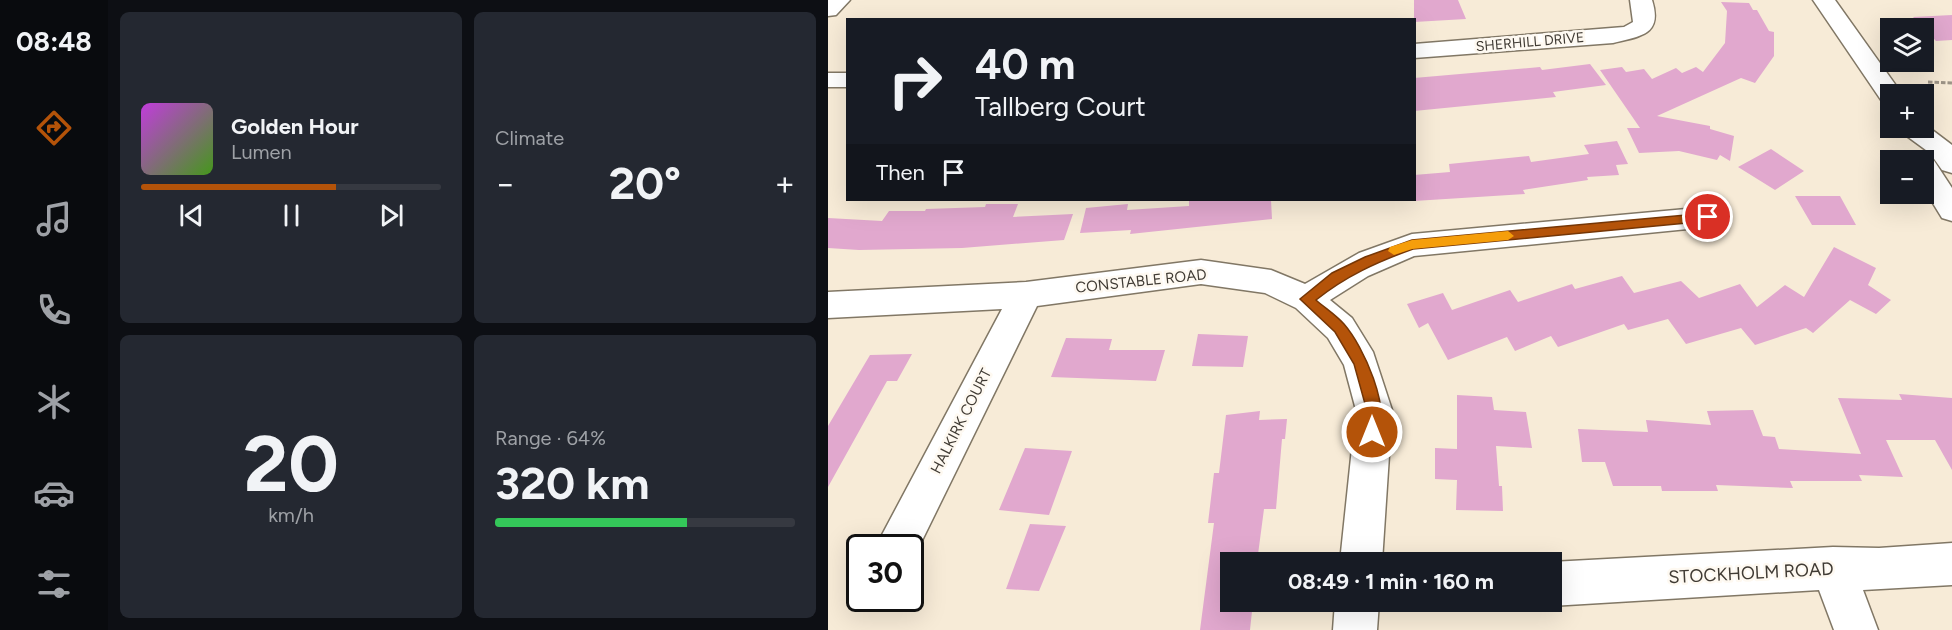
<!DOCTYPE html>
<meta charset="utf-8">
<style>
:root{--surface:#171b24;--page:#242831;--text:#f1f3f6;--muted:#9ea1a6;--line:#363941;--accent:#b45309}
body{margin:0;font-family:Figtree,sans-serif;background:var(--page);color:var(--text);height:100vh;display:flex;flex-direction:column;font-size:22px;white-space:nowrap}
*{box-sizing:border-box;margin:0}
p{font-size:20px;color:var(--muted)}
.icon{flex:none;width:33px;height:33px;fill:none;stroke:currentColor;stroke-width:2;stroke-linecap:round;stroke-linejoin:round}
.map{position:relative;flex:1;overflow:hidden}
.side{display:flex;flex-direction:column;gap:12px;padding:12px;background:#0d0f14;width:720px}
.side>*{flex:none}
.banner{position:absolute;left:18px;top:18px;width:570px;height:183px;border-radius:0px;box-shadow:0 6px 24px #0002;background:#171b24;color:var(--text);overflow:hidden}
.buttons{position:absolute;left:1052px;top:18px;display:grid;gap:12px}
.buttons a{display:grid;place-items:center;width:54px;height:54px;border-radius:0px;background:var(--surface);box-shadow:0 6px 24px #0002;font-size:30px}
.speed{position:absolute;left:18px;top:534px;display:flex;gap:12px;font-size:30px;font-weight:700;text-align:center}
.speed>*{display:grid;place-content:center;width:78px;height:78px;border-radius:50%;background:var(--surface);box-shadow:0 6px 24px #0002;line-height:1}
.speed .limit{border:3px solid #111;border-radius:9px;background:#fff;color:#111}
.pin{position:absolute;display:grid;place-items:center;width:51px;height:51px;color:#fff;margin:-26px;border:3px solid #fff;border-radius:50%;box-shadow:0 2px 6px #0007}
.me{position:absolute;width:66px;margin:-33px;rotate:0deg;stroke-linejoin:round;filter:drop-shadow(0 0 4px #0008)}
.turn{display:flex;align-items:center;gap:21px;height:126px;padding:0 30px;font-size:27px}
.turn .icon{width:78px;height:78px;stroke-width:2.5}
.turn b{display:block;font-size:42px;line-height:51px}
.then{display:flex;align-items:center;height:57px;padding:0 30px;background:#0003;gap:12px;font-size:22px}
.big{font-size:45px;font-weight:700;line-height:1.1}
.side .widget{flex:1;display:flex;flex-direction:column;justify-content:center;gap:9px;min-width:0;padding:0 21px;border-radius:9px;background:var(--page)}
.side .dial{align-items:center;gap:0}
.dial b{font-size:78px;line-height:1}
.song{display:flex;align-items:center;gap:18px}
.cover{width:72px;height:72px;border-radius:9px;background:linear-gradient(135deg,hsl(290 70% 55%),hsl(100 70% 35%))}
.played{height:6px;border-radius:3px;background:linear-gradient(90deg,var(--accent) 65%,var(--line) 65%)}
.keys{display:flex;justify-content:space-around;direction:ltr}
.heat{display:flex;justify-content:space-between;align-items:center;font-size:33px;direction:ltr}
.charge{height:9px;border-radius:4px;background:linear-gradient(90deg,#34c759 64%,var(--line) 0)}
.side .tiles{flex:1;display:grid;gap:12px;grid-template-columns:repeat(2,1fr)}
.trip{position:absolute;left:392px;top:552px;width:342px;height:60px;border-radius:0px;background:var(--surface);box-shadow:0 6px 24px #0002;font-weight:700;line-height:60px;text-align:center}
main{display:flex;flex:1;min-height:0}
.menu{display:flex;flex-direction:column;width:108px;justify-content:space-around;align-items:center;background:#090b0e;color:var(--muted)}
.menu .icon{width:42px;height:42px}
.menu .selected{color:var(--accent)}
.menu b{font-size:27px;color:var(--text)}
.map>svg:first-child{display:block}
.building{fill:#e1a8ce}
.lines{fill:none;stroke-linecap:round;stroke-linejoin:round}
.minor-casing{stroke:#817765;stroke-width:3}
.major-casing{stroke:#817765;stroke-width:3}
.path{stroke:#9d9487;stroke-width:3;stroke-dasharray:4.5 2;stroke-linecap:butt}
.minor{fill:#fff;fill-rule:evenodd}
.major{fill:#fff;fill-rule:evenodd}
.route{fill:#b45309;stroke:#753606;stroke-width:1.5}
.slow{fill:#f59e0b}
.labels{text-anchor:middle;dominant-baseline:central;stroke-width:5;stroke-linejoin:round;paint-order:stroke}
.far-street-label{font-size:14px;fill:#403b34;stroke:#fef9f1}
.street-label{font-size:15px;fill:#403b34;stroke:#fef9f1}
.near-street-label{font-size:18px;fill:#403b34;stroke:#fef9f1}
</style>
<main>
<nav class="menu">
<b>08:48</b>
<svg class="icon selected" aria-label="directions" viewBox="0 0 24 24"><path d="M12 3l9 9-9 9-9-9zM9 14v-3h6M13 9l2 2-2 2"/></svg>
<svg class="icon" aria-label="music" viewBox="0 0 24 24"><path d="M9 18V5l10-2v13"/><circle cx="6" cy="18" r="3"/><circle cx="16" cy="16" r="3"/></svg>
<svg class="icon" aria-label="phone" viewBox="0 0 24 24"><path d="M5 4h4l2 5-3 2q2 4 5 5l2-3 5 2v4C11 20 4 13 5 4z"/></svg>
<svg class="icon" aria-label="climate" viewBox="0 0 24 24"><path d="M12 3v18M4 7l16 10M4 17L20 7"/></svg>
<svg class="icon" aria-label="car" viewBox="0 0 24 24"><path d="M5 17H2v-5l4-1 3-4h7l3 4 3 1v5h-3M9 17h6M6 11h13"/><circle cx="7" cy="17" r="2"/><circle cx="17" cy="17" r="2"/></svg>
<svg class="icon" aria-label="filters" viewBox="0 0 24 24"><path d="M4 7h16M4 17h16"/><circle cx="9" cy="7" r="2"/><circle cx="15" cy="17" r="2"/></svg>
</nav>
<section class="side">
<div class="tiles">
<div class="widget">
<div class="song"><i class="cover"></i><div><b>Golden Hour</b><p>Lumen</p></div></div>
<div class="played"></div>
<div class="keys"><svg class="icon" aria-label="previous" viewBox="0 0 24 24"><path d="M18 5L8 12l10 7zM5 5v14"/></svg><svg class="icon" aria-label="pause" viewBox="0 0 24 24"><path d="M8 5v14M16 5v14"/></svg><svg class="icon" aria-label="next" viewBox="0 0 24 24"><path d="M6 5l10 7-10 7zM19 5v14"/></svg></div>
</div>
<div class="widget"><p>Climate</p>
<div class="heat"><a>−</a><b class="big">20°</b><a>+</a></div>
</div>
<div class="widget dial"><b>20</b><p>km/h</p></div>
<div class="widget"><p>Range · 64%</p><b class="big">320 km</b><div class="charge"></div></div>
</div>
</section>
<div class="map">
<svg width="1124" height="630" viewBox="0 0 1124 630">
<rect width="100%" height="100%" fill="#f7ebd7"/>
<path class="building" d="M 586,0 L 630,0 L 638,19 L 586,22 Z
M 893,2 L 921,3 L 925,10 L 929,10 L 941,31 L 946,32 L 946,56 L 927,83 L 913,78 L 829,116 L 882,126 L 882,129 L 906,136 L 902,161 L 892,155 L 889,160 L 851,151 L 811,153 L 799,128 L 812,128 L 772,70 L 794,67 L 798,72 L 816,69 L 824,79 L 848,68 L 854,73 L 868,67 L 875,72 L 897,43 L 899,11 Z
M 1124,15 L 1124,40 L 1108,41 L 1085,17 Z
M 762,64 L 778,85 L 725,92 L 728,97 L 586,111 L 586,78 L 712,67 L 714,70 Z
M 789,141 L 800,164 L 788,165 L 791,175 L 759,177 L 760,180 L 695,190 L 697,194 L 586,201 L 586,175 L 622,172 L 621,164 L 701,156 L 703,162 L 761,154 L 756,145 Z
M 943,149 L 976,171 L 947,190 L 910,167 Z
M 967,196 L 1012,196 L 1028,225 L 984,225 Z
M 361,200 L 443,200 L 444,219 L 302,234 L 303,230 L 252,233 L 258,208 L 300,204 L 299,210 L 361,206 Z
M 158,204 L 190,204 L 185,217 L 245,214 L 236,240 L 134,248 L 31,250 L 0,248 L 0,218 L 54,221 L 61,211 L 97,211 L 98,209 L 157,207 Z
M 1006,247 L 1048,268 L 1040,285 L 1063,300 L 1048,314 L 1022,300 L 985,333 L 978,328 L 927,345 L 913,328 L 858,344 L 840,319 L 800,330 L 796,324 L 730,347 L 723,336 L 687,351 L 679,337 L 620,360 L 600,323 L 591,328 L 579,304 L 615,293 L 624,310 L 682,290 L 690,302 L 744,284 L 747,289 L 794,276 L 806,293 L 853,281 L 871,298 L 912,284 L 929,307 L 957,285 L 976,297 Z
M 370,334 L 420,336 L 415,367 L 364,366 Z
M 238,338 L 284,339 L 281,350 L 337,350 L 328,381 L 223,377 Z
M 84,354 L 69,381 L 59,381 L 0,487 L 0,426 L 42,355 Z
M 1071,394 L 1124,398 L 1124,470 L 1107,440 L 1058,440 L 1075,477 L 1031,475 L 1034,481 L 962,481 L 965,488 L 888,485 L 890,491 L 834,491 L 833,486 L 785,486 L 777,462 L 754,462 L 750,429 L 820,432 L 818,420 L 883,425 L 879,411 L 925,410 L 935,436 L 947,437 L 951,449 L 1033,454 L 1010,398 L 1074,400 Z
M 629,395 L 664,397 L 666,410 L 698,412 L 704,448 L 668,446 L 671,486 L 674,486 L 675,511 L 628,510 L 629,480 L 607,479 L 607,448 L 629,449 Z
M 432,411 L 431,420 L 459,419 L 457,439 L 454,439 L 448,509 L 436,509 L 429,562 L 402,562 L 402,602 L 425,602 L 422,630 L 372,630 L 386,523 L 380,523 L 386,473 L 391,473 L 398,415 Z
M 197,448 L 244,451 L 221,515 L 171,510 Z
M 202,524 L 238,526 L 211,591 L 178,589 Z"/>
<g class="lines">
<defs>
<path id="minor" d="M 0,0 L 22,0 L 8,15 L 0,16 Z
M 802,0 L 824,0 C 835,35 813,36 785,43 L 586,58 L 586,44 L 796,27 L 805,22 Z
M 0,73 L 20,73 L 20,87 L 0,87 Z
M 880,207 L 890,210 L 895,217 L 890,224 L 880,227 L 586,256 L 540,276 L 502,300 L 524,318 L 545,352 L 564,410 L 554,562 L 512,562 L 528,410 L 516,365 L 500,338 L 468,308 L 437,293 L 373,284 L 209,306 L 83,563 L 82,548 L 47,548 L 174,309 L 0,318 L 0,292 L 198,282 L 373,260 L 443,270 L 477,284 L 531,253 L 584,234 Z
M 1124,543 L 1124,585 L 1035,590 L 1050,630 L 1006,630 L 991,590 L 723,606 L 713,602 L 723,602 L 723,562 L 1005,547 L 1051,548 Z
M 507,602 L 551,602 L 549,630 L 505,630 Z"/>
<path id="major" d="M 985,0 L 1007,0 L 1074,94 L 1062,94 L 1062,102 L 1053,100 Z
M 1095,123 L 1124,145 L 1124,173 L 1114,170 L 1102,153 L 1076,134 L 1072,128 L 1095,128 Z
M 1095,156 L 1105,159 L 1124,188 L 1124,221 L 1114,218 L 1095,187 L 1095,160 L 1084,160 Z"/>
</defs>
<use href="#minor" class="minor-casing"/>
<use href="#major" class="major-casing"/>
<path class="path" d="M 1100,82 L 1124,83"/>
<use href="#minor" class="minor"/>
<use href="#major" class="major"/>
</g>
<path class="route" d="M 880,213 L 886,217 L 880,221 L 585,249 C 549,262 518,276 488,300 C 497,308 508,315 516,324 C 536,347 563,408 550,437 L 544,439 L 539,437 L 536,432 L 539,411 L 526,364 L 507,332 L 472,299 L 504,273 L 537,257 L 584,240 Z"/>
<path class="slow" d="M 680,231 L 686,236 L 680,240 L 584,249 L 566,255 L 560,251 L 562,247 L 584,240 Z"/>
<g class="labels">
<g class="far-street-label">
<text transform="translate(702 42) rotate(-5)">SHERHILL DRIVE</text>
</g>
<g class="street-label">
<text transform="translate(313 281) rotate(-6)">CONSTABLE ROAD</text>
<text transform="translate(133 421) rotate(-63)">HALKIRK COURT</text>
</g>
<g class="near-street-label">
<text transform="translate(923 573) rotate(-3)">STOCKHOLM ROAD</text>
</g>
</g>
</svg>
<div class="buttons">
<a><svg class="icon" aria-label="layers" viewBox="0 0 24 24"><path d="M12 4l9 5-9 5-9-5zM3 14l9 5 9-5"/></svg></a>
<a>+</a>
<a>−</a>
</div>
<div class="speed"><div class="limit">30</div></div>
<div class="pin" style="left:880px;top:217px;background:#d93025"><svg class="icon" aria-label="arrive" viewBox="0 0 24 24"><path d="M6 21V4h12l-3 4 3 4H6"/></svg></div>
<svg class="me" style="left:544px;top:432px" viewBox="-20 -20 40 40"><circle r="17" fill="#b45309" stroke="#fff" stroke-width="3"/><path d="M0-11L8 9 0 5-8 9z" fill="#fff"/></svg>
<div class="trip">08:49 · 1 min · 160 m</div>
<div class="banner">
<div class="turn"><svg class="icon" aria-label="right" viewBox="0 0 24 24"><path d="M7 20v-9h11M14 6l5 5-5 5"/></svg><div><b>40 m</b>Tallberg Court</div></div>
<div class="then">Then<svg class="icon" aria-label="arrive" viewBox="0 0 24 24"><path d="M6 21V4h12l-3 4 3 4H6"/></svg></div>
</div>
</div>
</main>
